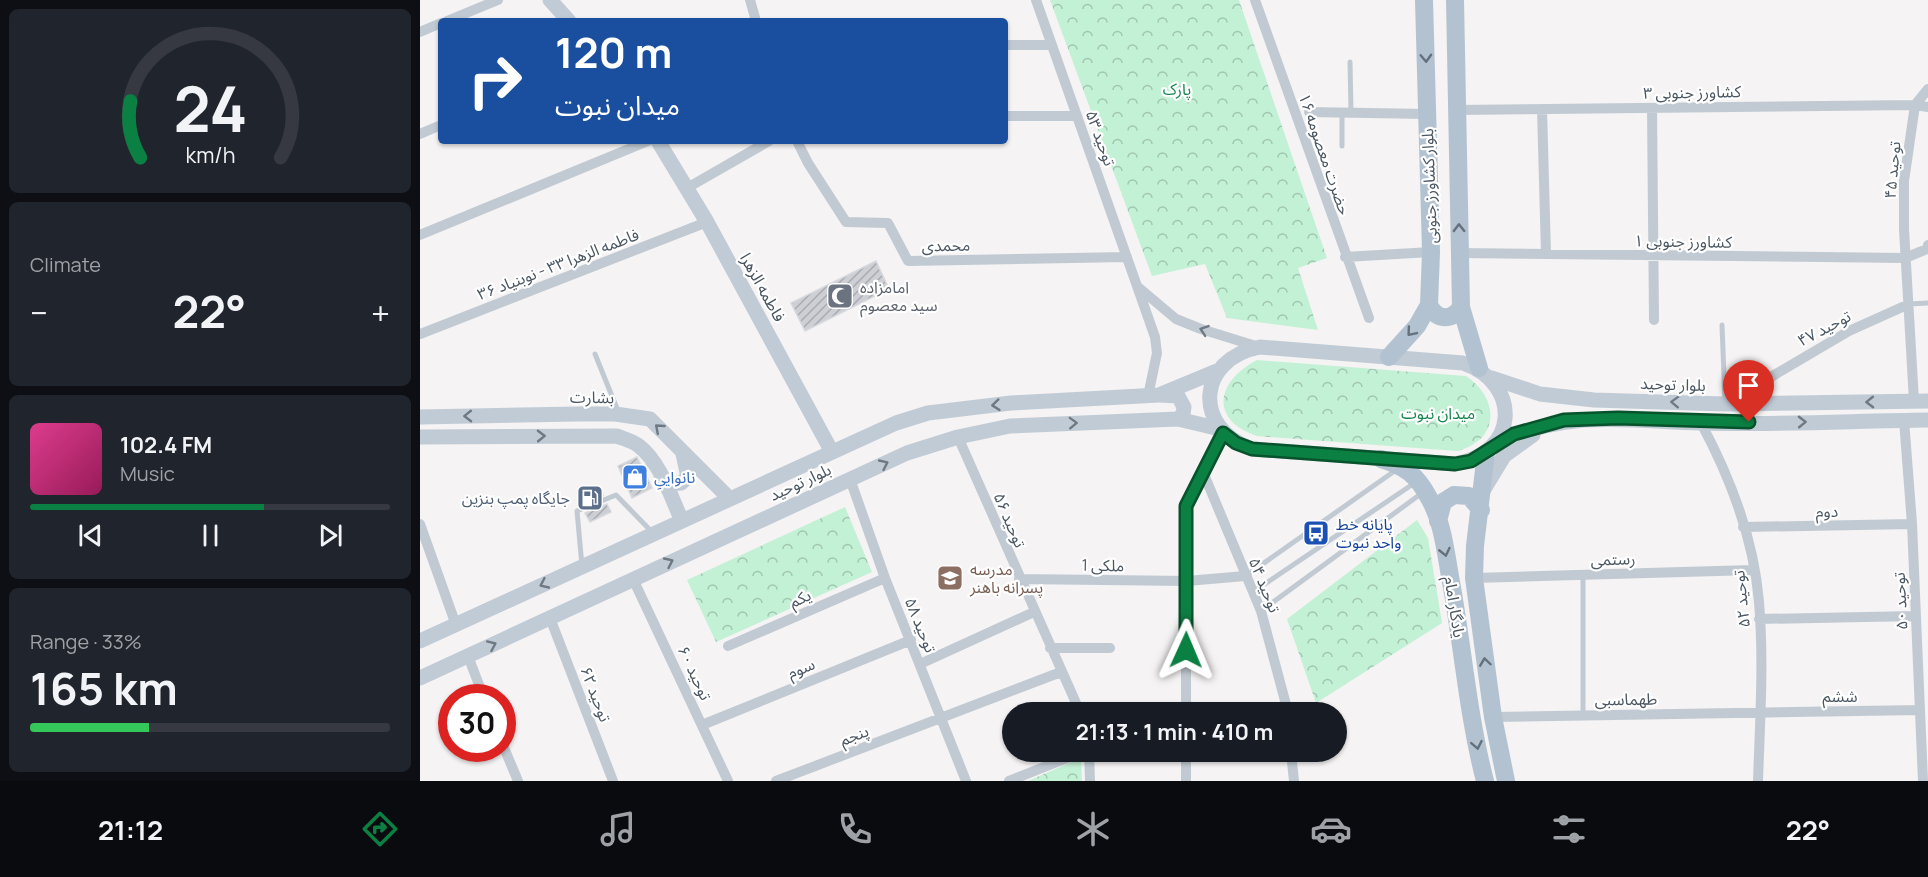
<!DOCTYPE html>
<meta charset="utf-8">
<style>
:root{--surface:#171b24;--page:#20242c;--text:#f1f3f6;--muted:#9ea1a6;--line:#363941;--accent:#0b8043}
body{margin:0;font-family:Manrope,"Noto Sans Arabic",sans-serif;background:var(--page);color:var(--text);height:100vh;display:flex;flex-direction:column;font-size:22px;white-space:nowrap}
*{box-sizing:border-box;margin:0}
p{font-size:20px;color:var(--muted)}
.icon{flex:none;width:33px;height:33px;fill:none;stroke:currentColor;stroke-width:2;stroke-linecap:round;stroke-linejoin:round}
.map{position:relative;flex:1;overflow:hidden}
.drawer{display:flex;flex-direction:column;gap:9px;padding:9px;background:#0d0f14;width:420px}
.drawer>*{flex:none}
.top-card{position:absolute;left:18px;top:18px;width:570px;height:126px;border-radius:6px;box-shadow:0 2px 4px #0004;background:#1a4fa0;color:#fff;overflow:hidden}
.speed{position:absolute;left:18px;top:684px;display:flex;gap:12px;font-size:30px;font-weight:700;text-align:center}
.speed>*{display:grid;place-content:center;width:78px;height:78px;border-radius:50%;background:var(--surface);box-shadow:0 2px 4px #0004;line-height:1}
.speed .limit{border:9px solid #d22;background:#fff;color:#111}
.pin{position:absolute;display:grid;place-items:center;width:51px;height:51px;color:#fff;margin:-62px -26px;border-radius:50% 50% 50% 0;rotate:-45deg;box-shadow:0 0 6px #0007}
.pin .icon{rotate:45deg}
.me{position:absolute;width:66px;margin:-33px;rotate:1deg;stroke-linejoin:round;filter:drop-shadow(0 0 4px #0008)}
.turn{display:flex;align-items:center;gap:21px;height:126px;padding:0 18px;font-size:27px}
.turn .icon{width:78px;height:78px;stroke-width:2.5}
.turn b{display:block;font-size:42px;line-height:51px}
.big{font-size:45px;font-weight:700;line-height:1.1}
.drawer .card{flex:1;display:flex;flex-direction:column;justify-content:center;gap:9px;min-width:0;padding:0 21px;border-radius:9px;background:var(--page)}
.drawer .dial{align-items:center;gap:0}
.dial svg{height:156px;overflow:visible;fill:none;stroke:var(--line);stroke-width:7;stroke-linecap:round;text-anchor:middle}
.dial text{fill:var(--text);stroke:none}
.song{display:flex;align-items:center;gap:18px}
.cover{width:72px;height:72px;border-radius:9px;background:linear-gradient(135deg,hsl(330 70% 55%),hsl(330 70% 35%))}
.played{height:6px;border-radius:3px;background:linear-gradient(90deg,var(--accent) 65%,var(--line) 65%)}
.keys{display:flex;justify-content:space-around;direction:ltr}
.heat{display:flex;justify-content:space-between;align-items:center;font-size:33px;direction:ltr}
.charge{height:9px;border-radius:4px;background:linear-gradient(90deg,#34c759 33%,var(--line) 0)}
.trip{position:absolute;left:582px;top:702px;width:345px;height:60px;border-radius:30px;background:var(--surface);box-shadow:0 2px 4px #0004;font-weight:700;line-height:60px;text-align:center}
.tabs{display:flex;height:96px;justify-content:space-around;align-items:center;background:#090b0e;color:var(--muted)}
.tabs .icon{width:42px;height:42px}
.tabs .current{color:var(--accent)}
.tabs b{font-size:27px;color:var(--text)}
main{display:flex;flex:1;min-height:0}
.map>svg:first-child{display:block}
.forest{fill:url(#forest-crowns)}
.building{fill:url(#building-hatch);stroke:#d7d9de;stroke-width:1.5}
.lines{fill:none;stroke-linecap:round;stroke-linejoin:round}
.lane{stroke:#c1cad2;stroke-width:5}
.street{stroke:#c1cad2;stroke-width:10}
.secondary{stroke:#c1cbd6;stroke-width:15}
.primary{stroke:#b3c2d1;stroke-width:18}
.oneway{stroke:#64717d}
.oneway2{stroke:#6e7983}
.oneway3{stroke:#6e7984}
.route-casing{stroke:#07532c;stroke-width:15}
.route{stroke:#0b8043;stroke-width:10}
.labels{text-anchor:middle;dominant-baseline:central;stroke-width:4.5;stroke-linejoin:round;paint-order:stroke}
.park-label{font-size:16px;fill:#17864f;stroke:#fff}
.street-label{font-size:16px;fill:#4a5661;stroke:#fff}
.worship-label{font-size:16px;fill:#5b616d;stroke:#fff;text-anchor:start}
.shop-label{font-size:16px;fill:#366cbe;stroke:#fff;text-anchor:start}
.service-label{font-size:16px;fill:#4e5e75;stroke:#fff;text-anchor:end}
.transit-label{font-size:16px;fill:#164399;stroke:#fff;text-anchor:start}
.education-label{font-size:16px;fill:#785e54;stroke:#fff;text-anchor:start}
</style>
<main>
<section class="drawer">
<div class="card dial"><svg viewBox="0 0 100 80">
<path d="M14 69A42 42 0 1 1 86 69"/>
<path d="M14 69A42 42 0 0 1 9 40" stroke="#0b8043"/>
<text x="50" y="56" font-size="32" font-weight="700">24</text>
<text x="50" y="72" font-size="11">km/h</text>
</svg></div>
<div class="card"><p>Climate</p>
<div class="heat"><a>−</a><b class="big">22°</b><a>+</a></div>
</div>
<div class="card">
<div class="song"><i class="cover"></i><div><b>102.4 FM</b><p>Music</p></div></div>
<div class="played"></div>
<div class="keys"><svg class="icon" aria-label="previous" viewBox="0 0 24 24"><path d="M18 5L8 12l10 7zM5 5v14"/></svg><svg class="icon" aria-label="pause" viewBox="0 0 24 24"><path d="M8 5v14M16 5v14"/></svg><svg class="icon" aria-label="next" viewBox="0 0 24 24"><path d="M6 5l10 7-10 7zM19 5v14"/></svg></div>
</div>
<div class="card"><p>Range · 33%</p><b class="big">165 km</b><div class="charge"></div></div>
</section>
<div class="map">
<svg width="1508" height="781" viewBox="0 0 1508 781">
<defs>
<pattern id="forest-crowns" width="20" height="18" patternUnits="userSpaceOnUse" patternTransform="scale(1.5)"><rect width="20" height="18" fill="#c3f1d5"/><path d="M2 6a3 3 0 1 1 6 0M12 15a3 3 0 1 1 6 0" fill="none" stroke="#a0c6b0"/></pattern>
<pattern id="building-hatch" width="6" height="6" patternUnits="userSpaceOnUse" patternTransform="scale(1.5)"><rect width="6" height="6" fill="#cdcfd5"/><path d="M-1 1l2-2M0 6l6-6M5 7l2-2" fill="none" stroke="#a8abb0"/></pattern>
</defs>
<rect width="100%" height="100%" fill="#f5f3f3"/>
<path class="forest" d="M 630,0 L 819,0 L 907,258 L 878,268 L 898,330 L 807,318 L 785,264 L 732,276 Z
M 837,360 L 1046,376 C 1080,399 1080,440 1037,451 L 837,436 C 788,419 797,381 837,360 Z
M 425,507 L 452,572 L 296,642 L 267,580 Z
M 997,520 L 1008,538 L 1022,623 L 896,703 L 867,619 Z
M 661,758 L 662,781 L 608,781 Z"/>
<path class="building" d="M 456,261 L 469,289 L 385,331 L 371,303 Z
M 217,457 L 232,488 L 212,498 L 198,466 Z
M 181,490 L 183,495 L 161,504 L 159,500 Z
M 187,504 L 191,512 L 170,522 L 165,513 Z"/>
<g class="lines">
<path class="lane" d="M 930,62 L 931,112
M 922,112 L 922,146
M 1489,304 L 1508,303
M 1302,325 L 1305,402
M 175,354 L 198,411
M 162,566 L 157,511 L 196,495 L 233,533
M 1163,574 L 1163,715
M 827,575 L 976,470
M 833,592 L 996,482
M 841,611 L 1002,493"/>
<path class="street" d="M 330,0 L 336,21
M 616,0 L 735,337 L 737,353 L 728,396
M 835,0 L 949,318
M 27,21 L 78,0
M 0,32 L 21,23
M 585,45 L 632,45
M 1232,108 L 1234,320
M 1122,109 L 1126,254
M 1036,110 L 1495,105 L 1508,107
M 889,112 L 1007,114
M 585,116 L 657,116
M 0,134 L 21,125
M 377,141 L 388,163 L 426,222 L 468,223 L 488,261 L 707,257
M 267,188 L 349,141
M 0,235 L 228,141
M 1040,253 L 1485,258 L 1507,249 L 1508,245
M 925,257 L 1011,252
M 718,287 L 756,319 L 781,329 L 839,347
M 0,334 L 287,222
M 1494,401 L 1484,229 L 1484,181 L 1495,105 L 1508,89
M 1305,404 L 1429,331 L 1489,304
M 1484,420 L 1492,524 L 1503,781
M 1281,423 C 1310,477 1334,540 1339,602 C 1344,661 1340,721 1338,781
M 538,437 L 660,712
M 783,472 L 841,611 L 868,712
M 430,479 L 465,578 L 546,781
M 0,524 L 36,625
M 1323,527 L 1492,524
M 1054,578 L 1333,570
M 213,579 L 308,781
M 599,579 L 767,581 L 825,576
M 130,618 L 193,781
M 1339,619 L 1496,616
M 308,646 L 465,578
M 630,648 L 690,648
M 48,656 L 64,698
M 500,664 L 614,612
M 766,712 L 766,506 L 803,433
M 1073,717 L 1500,710
M 282,725 L 491,640
M 82,743 L 98,781
M 669,752 L 670,781
M 766,752 L 766,781
M 871,752 L 874,781
M 356,781 L 641,672
M 589,781 L 662,752"/>
<path class="secondary" d="M 130,0 L 149,21
M 238,141 L 287,222 L 412,452
M 840,347 L 1043,363 C 1103,384 1098,454 1035,464 L 832,449 C 772,428 777,359 840,347 Z
M 1072,378 L 1120,394 L 1174,400 L 1305,404 L 1508,401
M 740,395 L 758,396 L 764,407 L 763,414 L 758,419
M 0,417 L 158,414 L 195,414 L 230,419 L 310,499
M 0,437 L 197,436 C 204,439 213,441 219,446 C 240,462 251,497 262,521
M 1076,444 C 1144,409 1207,421 1280,423 C 1356,425 1432,421 1508,420
M 241,476 L 249,484 L 261,483 L 268,477 L 263,454
M 1064,489 L 1084,456 L 1113,435
M 0,641 L 476,423 L 508,413 L 591,403 L 739,395 L 797,371
M 0,678 L 487,453 L 538,437 L 590,426 L 758,419 L 800,429"/>
<path class="primary" d="M 1035,0 L 1041,307 L 1059,368
M 1009,305 C 1017,321 1032,321 1041,307
M 969,357 L 997,326 L 1009,305 L 1011,252 L 1004,0
M 1066,453 L 1055,546 L 1054,578 L 1073,717 L 1086,781
M 961,459 C 985,466 997,475 1009,498 C 1023,522 1026,555 1031,582 C 1043,648 1048,716 1065,781
M 1018,521 L 1023,502 L 1034,495 L 1049,496 L 1061,510"/>
</g>
<defs><path id="oneway-chevron" d="M-2-3.5L2.5 0L-2 3.5" fill="none" stroke-width="1.6" stroke-linecap="round" stroke-linejoin="round" transform="scale(1.5)"/></defs>
<g class="oneway">
<use href="#oneway-chevron" transform="translate(1006 58) rotate(88)"/>
<use href="#oneway-chevron" transform="translate(1039 228) rotate(-91)"/>
<use href="#oneway-chevron" transform="translate(991 332) rotate(130)"/>
<use href="#oneway-chevron" transform="translate(1025 552) rotate(77)"/>
<use href="#oneway-chevron" transform="translate(1065 662) rotate(-98)"/>
<use href="#oneway-chevron" transform="translate(1057 745) rotate(79)"/>
</g>
<use class="oneway2" href="#oneway-chevron" transform="translate(784 330) rotate(-161)"/>
<g class="oneway3">
<use href="#oneway-chevron" transform="translate(1255 402) rotate(-178)"/>
<use href="#oneway-chevron" transform="translate(1450 402) rotate(179)"/>
<use href="#oneway-chevron" transform="translate(576 405) rotate(174)"/>
<use href="#oneway-chevron" transform="translate(48 416) rotate(179)"/>
<use href="#oneway-chevron" transform="translate(1382 422) rotate(-1)"/>
<use href="#oneway-chevron" transform="translate(653 423) rotate(-2)"/>
<use href="#oneway-chevron" transform="translate(239 428) rotate(-139)"/>
<use href="#oneway-chevron" transform="translate(121 436) rotate(-1)"/>
<use href="#oneway-chevron" transform="translate(464 464) rotate(-25)"/>
<use href="#oneway-chevron" transform="translate(249 562) rotate(-25)"/>
<use href="#oneway-chevron" transform="translate(124 584) rotate(155)"/>
<use href="#oneway-chevron" transform="translate(72 645) rotate(-24)"/>
</g>
<g class="lines">
<defs>
<path id="route" d="M 766,650 L 766,506 L 803,433 L 816,443 L 832,449 L 1035,464 L 1051,461 L 1094,434 L 1144,420 L 1198,418 L 1329,422"/>
</defs>
<use href="#route" class="route-casing"/>
<use href="#route" class="route"/>
</g>
<defs>
<symbol id="mosque-square" viewBox="-11 -11 22 22"><rect x="-9" y="-9" width="18" height="18" rx="4" fill="#6b7280" stroke="#fff"/><path d="M3.5-4.9A6 6 0 1 0 3.5 4.9A5 5 0 1 1 3.5-4.9Z" fill="#fff"/></symbol>
<symbol id="shop-square" viewBox="-11 -11 22 22"><rect x="-9" y="-9" width="18" height="18" rx="4" fill="#3f7fe0" stroke="#fff"/><path d="M-5-2.5h2.3a2.7 3.5 0 0 1 5.4 0H5L5.5 6h-11ZM-1.5-2.5h3a1.5 2.3 0 0 0-3 0Z" fill="#fff"/></symbol>
<symbol id="fuel-square" viewBox="-11 -11 22 22"><rect x="-9" y="-9" width="18" height="18" rx="4" fill="#5c6f8a" stroke="#fff"/><path d="M-5.5-6h7V0h2V4h1.3V-2.5L3-4.5l.8-.8L6-3V5H2.5V1h-1V6h-7ZM-4.2-4.7v3.2H.2V-4.7Z" fill="#fff"/></symbol>
<symbol id="bus-square" viewBox="-11 -11 22 22"><rect x="-9" y="-9" width="18" height="18" rx="4" fill="#1a4fb4" stroke="#fff"/><path d="M-5-6H5V4H4V6H2V4H-2V6H-4V4H-5ZM-3.5-4V0h7V-4ZM-3.5 1.2v1.5H-2V1.2ZM2 1.2v1.5H3.5V1.2Z" fill="#fff"/></symbol>
<symbol id="school-square" viewBox="-11 -11 22 22"><rect x="-9" y="-9" width="18" height="18" rx="4" fill="#8d6e63" stroke="#fff"/><path d="M0-5L7-2L0 1L-7-2ZM-4 1L0 2.5L4 1V4Q0 6-4 4Z" fill="#fff"/></symbol>
</defs>
<g fill-rule="evenodd">
<use href="#mosque-square" x="405" y="281" width="30" height="30"/>
<use href="#shop-square" x="200" y="462" width="30" height="30"/>
<use href="#fuel-square" x="155" y="483" width="30" height="30"/>
<use href="#bus-square" x="881" y="518" width="30" height="30"/>
<use href="#school-square" x="515" y="563" width="30" height="30"/>
</g>
<g class="labels">
<g class="park-label">
<text x="757" y="89">پارک</text>
<text x="1018" y="413">میدان نبوت</text>
</g>
<g class="street-label">
<text transform="translate(1272 92) rotate(-1)">کشاورز جنوبی ۳</text>
<text transform="translate(681 138) rotate(70)">توحید ۵۳</text>
<text transform="translate(905 154) rotate(71)">حضرت معصومه ۱۶</text>
<text transform="translate(1472 170) rotate(-85)">توحید ۴۵</text>
<text transform="translate(1009 186) rotate(-92)">بلوار کشاورز جنوبی</text>
<text transform="translate(1263 241) rotate(1)">کشاورز جنوبی ۱</text>
<text transform="translate(526 245) rotate(-1)">محمدی</text>
<text transform="translate(138 264) rotate(-21)">فاطمه الزهرا ۳۳ - نوبنیاد ۳۶</text>
<text transform="translate(343 287) rotate(61)">فاطمه الزهرا</text>
<text transform="translate(1404 328) rotate(-28)">توحید ۴۷</text>
<text transform="translate(1253 384) rotate(2)">بلوار توحید</text>
<text transform="translate(172 397) rotate(1)">بشارت</text>
<text transform="translate(380 482) rotate(-25)">بلوار توحید</text>
<text transform="translate(1407 511) rotate(-1)">دوم</text>
<text transform="translate(590 520) rotate(67)">توحید ۵۶</text>
<text transform="translate(1193 559) rotate(-2)">رستمی</text>
<text transform="translate(683 565) rotate(1)">ملکی 1</text>
<text transform="translate(845 585) rotate(68)">توحید ۵۴</text>
<text transform="translate(380 598) rotate(-24)">یکم</text>
<text transform="translate(1321 599) rotate(-96)">توحید ۵۲</text>
<text transform="translate(1480 601) rotate(-93)">توحید ۵۰</text>
<text transform="translate(1035 607) rotate(81)">یادگار امام</text>
<text transform="translate(501 625) rotate(68)">توحید ۵۸</text>
<text transform="translate(381 668) rotate(-22)">سوم</text>
<text transform="translate(275 673) rotate(65)">توحید ۶۰</text>
<text transform="translate(176 694) rotate(69)">توحید ۶۲</text>
<text x="1420" y="696">ششم</text>
<text transform="translate(1206 699) rotate(-1)">طهماسبی</text>
<text transform="translate(434 735) rotate(-21)">پنجم</text>
</g>
<g class="worship-label">
<text x="440" y="287">امامزاده<tspan x="440" dy="18">سید معصوم</tspan></text>
</g>
<g class="shop-label">
<text x="234" y="477">نانواییِ</text>
</g>
<g class="service-label">
<text x="150" y="498">جایگاه پمپ بنزین</text>
</g>
<g class="transit-label">
<text x="916" y="524">پایانه خط<tspan x="916" dy="18">واحد نبوت</tspan></text>
</g>
<g class="education-label">
<text x="550" y="569">مدرسه<tspan x="550" dy="18">پسرانه باهنر</tspan></text>
</g>
</g>
</svg>
<div class="speed"><div class="limit">30</div></div>
<div class="pin" style="left:1329px;top:422px;background:#d93025"><svg class="icon" aria-label="arrive" viewBox="0 0 24 24"><path d="M6 21V4h12l-3 4 3 4H6"/></svg></div>
<svg class="me" style="left:766px;top:650px" viewBox="-20 -20 40 40"><path d="M0-17L14 15 0 8-14 15z" fill="#0b8043" stroke="#fff" stroke-width="4"/></svg>
<div class="trip">21:13 · 1 min · 410 m</div>
<div class="top-card">
<div class="turn"><svg class="icon" aria-label="right" viewBox="0 0 24 24"><path d="M7 20v-9h11M14 6l5 5-5 5"/></svg><div><b>120 m</b>میدان نبوت</div></div>
</div>
</div>
</main>
<nav class="tabs">
<b>21:12</b>
<svg class="icon current" aria-label="directions" viewBox="0 0 24 24"><path d="M12 3l9 9-9 9-9-9zM9 14v-3h6M13 9l2 2-2 2"/></svg>
<svg class="icon" aria-label="music" viewBox="0 0 24 24"><path d="M9 18V5l10-2v13"/><circle cx="6" cy="18" r="3"/><circle cx="16" cy="16" r="3"/></svg>
<svg class="icon" aria-label="phone" viewBox="0 0 24 24"><path d="M5 4h4l2 5-3 2q2 4 5 5l2-3 5 2v4C11 20 4 13 5 4z"/></svg>
<svg class="icon" aria-label="climate" viewBox="0 0 24 24"><path d="M12 3v18M4 7l16 10M4 17L20 7"/></svg>
<svg class="icon" aria-label="car" viewBox="0 0 24 24"><path d="M5 17H2v-5l4-1 3-4h7l3 4 3 1v5h-3M9 17h6M6 11h13"/><circle cx="7" cy="17" r="2"/><circle cx="17" cy="17" r="2"/></svg>
<svg class="icon" aria-label="filters" viewBox="0 0 24 24"><path d="M4 7h16M4 17h16"/><circle cx="9" cy="7" r="2"/><circle cx="15" cy="17" r="2"/></svg>
<b>22°</b>
</nav>
